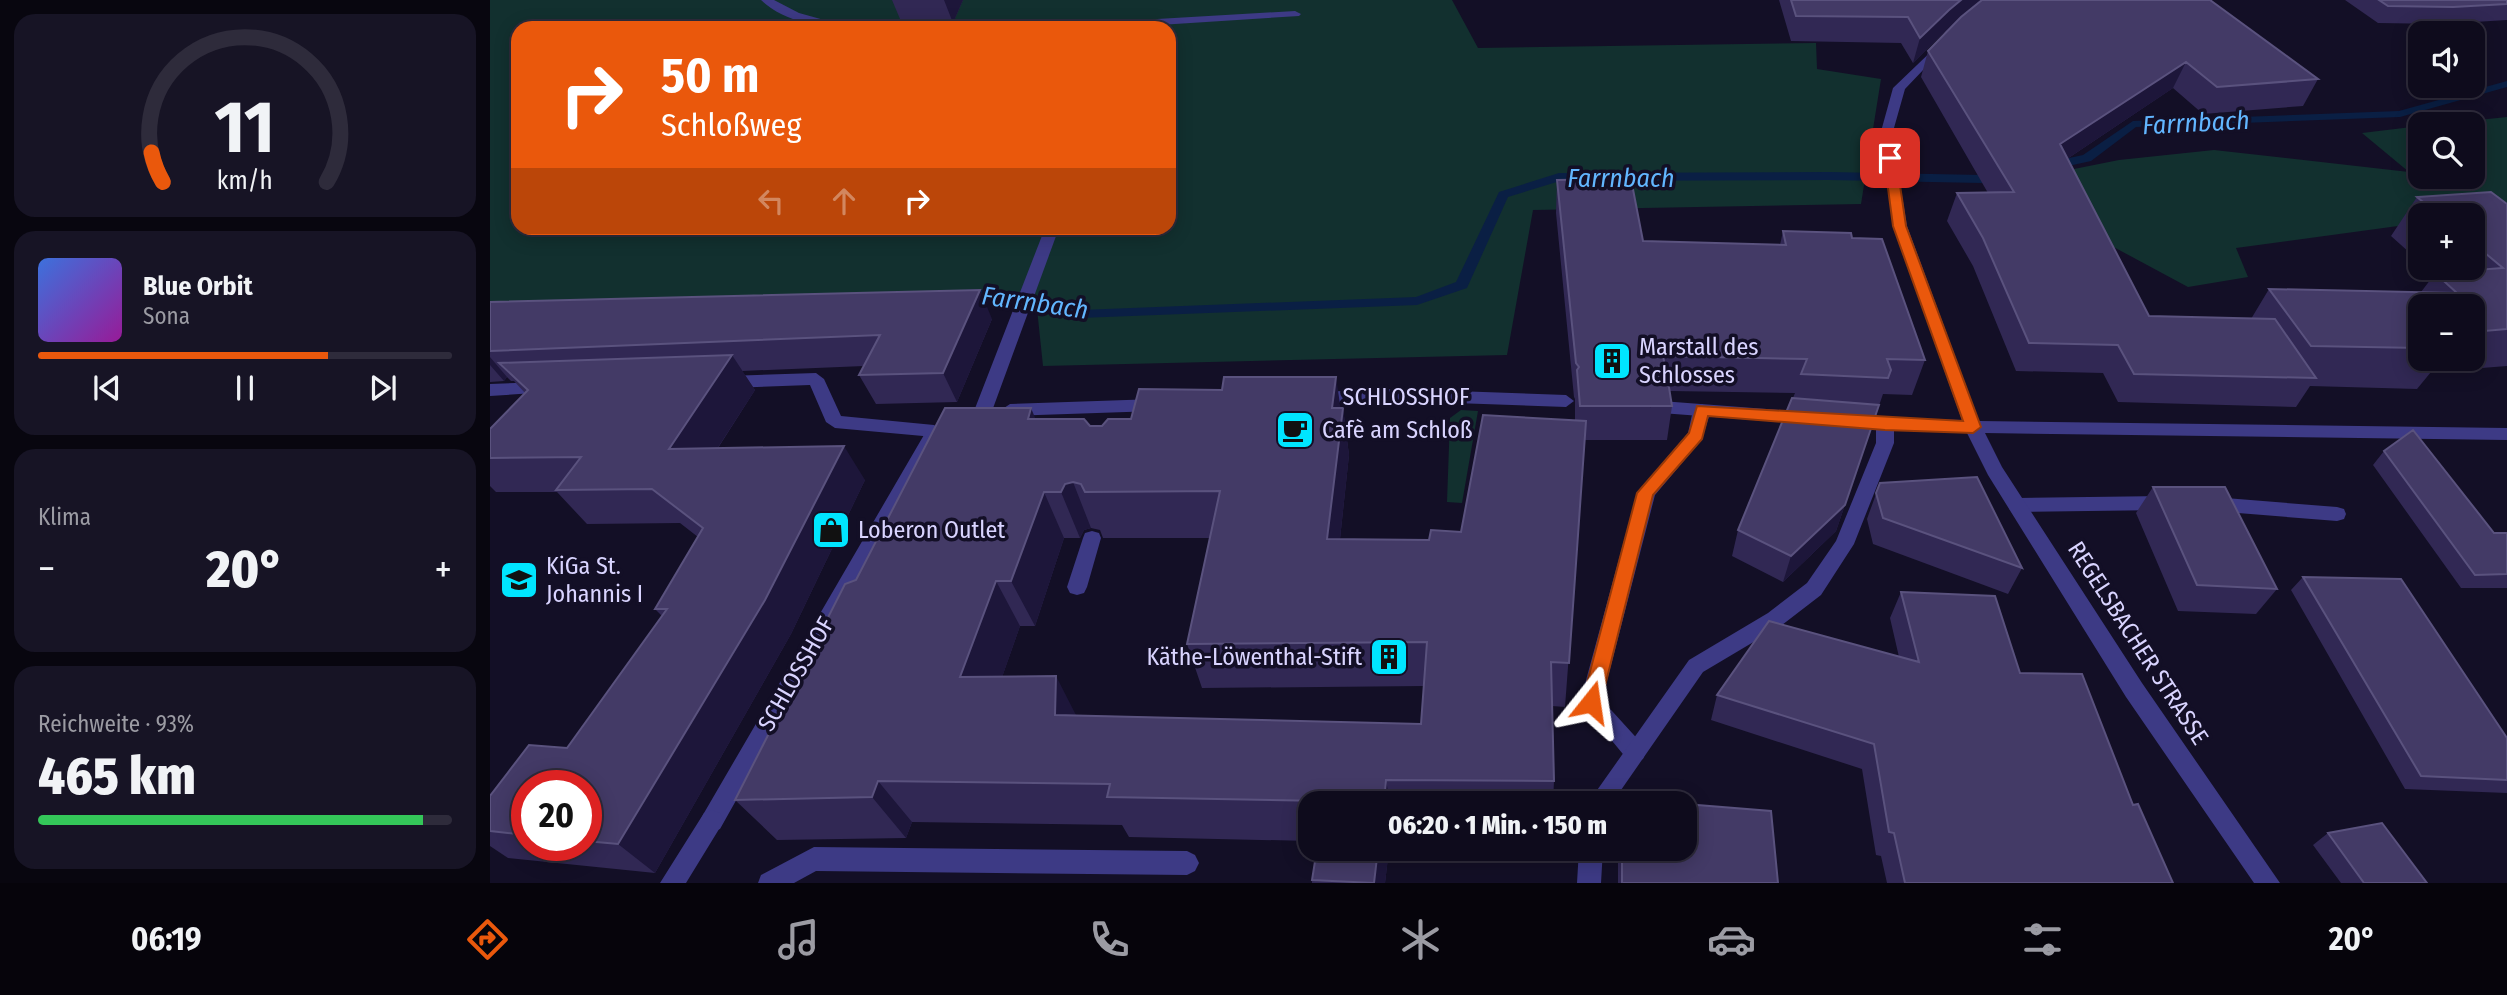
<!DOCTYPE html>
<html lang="de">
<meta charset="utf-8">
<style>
:root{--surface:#0e0b1c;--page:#171425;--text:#f1f3f6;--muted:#9b9ba3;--line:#2e2b3b;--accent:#ea580c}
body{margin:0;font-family:"Fira Sans Condensed",sans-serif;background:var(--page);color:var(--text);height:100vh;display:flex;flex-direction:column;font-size:26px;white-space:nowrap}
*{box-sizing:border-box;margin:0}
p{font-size:23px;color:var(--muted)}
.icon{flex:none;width:38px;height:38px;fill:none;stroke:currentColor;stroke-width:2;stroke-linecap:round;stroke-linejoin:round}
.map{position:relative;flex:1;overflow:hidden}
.details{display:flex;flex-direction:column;gap:14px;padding:14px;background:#08060f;width:490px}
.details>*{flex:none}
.hud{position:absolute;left:21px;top:21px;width:665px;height:214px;border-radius:21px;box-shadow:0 4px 18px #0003,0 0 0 2px var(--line);background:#ea580c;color:#fff;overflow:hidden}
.buttons{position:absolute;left:1918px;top:21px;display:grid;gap:14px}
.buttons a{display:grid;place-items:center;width:77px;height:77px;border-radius:14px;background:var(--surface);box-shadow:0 4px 18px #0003,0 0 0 2px var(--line);font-size:35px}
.speed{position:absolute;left:21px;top:770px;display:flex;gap:14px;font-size:35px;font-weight:700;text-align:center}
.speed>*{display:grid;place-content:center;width:91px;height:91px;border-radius:50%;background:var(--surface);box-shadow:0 4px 18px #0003,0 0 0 2px var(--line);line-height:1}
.speed .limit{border:10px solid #d22;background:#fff;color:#111}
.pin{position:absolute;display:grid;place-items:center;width:60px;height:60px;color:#fff;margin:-30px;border-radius:14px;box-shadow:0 4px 10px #0006}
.me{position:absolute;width:77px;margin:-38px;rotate:15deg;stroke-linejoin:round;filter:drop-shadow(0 0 5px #0008)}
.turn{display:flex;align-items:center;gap:24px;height:147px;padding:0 35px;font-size:32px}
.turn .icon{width:91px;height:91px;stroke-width:2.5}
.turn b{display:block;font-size:49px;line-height:60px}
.lanes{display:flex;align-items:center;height:66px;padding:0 35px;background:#0003;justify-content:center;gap:35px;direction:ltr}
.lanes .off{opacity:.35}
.big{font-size:52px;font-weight:800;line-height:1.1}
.details .card{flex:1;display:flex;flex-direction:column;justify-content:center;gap:10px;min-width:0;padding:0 24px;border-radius:21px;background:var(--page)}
.details .dial{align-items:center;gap:0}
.dial svg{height:182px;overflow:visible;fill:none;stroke:var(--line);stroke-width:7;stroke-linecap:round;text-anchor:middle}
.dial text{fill:var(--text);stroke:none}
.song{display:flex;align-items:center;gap:21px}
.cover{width:84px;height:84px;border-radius:10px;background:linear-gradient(135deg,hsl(220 70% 55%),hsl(300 70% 35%))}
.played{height:7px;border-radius:4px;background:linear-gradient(90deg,var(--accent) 70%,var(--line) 70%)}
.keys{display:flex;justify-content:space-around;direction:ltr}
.heat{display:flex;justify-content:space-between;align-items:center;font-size:38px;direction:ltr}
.charge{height:10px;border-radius:5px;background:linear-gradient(90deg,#34c759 93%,var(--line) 0)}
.trip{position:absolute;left:808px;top:791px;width:399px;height:70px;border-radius:21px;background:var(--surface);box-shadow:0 4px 18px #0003,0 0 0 2px var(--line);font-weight:800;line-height:70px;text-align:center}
.tabs{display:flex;height:112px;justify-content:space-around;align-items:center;background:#06040b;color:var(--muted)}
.tabs .icon{width:49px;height:49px}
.tabs .current{color:var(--accent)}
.tabs b{font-size:32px;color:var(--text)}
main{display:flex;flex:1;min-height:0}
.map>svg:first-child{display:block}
.green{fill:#12302f;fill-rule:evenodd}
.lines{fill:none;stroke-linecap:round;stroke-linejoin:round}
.stream{fill:#0a1f44;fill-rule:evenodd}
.service{fill:#3d3a85;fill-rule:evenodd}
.minor{fill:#3d3a85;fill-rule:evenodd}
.wall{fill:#312854;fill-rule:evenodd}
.shaded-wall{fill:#1d163a}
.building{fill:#433a66;stroke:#5a527e;stroke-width:2;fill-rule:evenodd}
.route{fill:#ea580c;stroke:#983908;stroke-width:2}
.labels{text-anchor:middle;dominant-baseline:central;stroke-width:7;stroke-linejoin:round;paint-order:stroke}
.poi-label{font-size:24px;fill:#d9d4ff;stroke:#130f26;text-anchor:start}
.street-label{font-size:24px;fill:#d9d4ff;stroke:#130f26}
.water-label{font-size:26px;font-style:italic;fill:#62b6ff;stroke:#130f26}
</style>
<main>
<section class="details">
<div class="card dial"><svg viewBox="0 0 100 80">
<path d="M14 69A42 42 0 1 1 86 69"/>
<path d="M14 69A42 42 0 0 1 9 56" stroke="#ea580c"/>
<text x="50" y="56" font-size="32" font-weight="700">11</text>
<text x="50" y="72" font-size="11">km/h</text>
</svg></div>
<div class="card">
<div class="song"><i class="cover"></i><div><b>Blue Orbit</b><p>Sona</p></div></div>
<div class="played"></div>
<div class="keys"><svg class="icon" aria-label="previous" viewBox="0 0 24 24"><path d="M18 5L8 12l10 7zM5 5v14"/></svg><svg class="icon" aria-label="pause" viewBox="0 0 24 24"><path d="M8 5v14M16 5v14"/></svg><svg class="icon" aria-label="next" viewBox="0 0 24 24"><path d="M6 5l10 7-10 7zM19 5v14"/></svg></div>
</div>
<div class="card"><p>Klima</p>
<div class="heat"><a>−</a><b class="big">20°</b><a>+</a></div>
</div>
<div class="card"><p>Reichweite · 93%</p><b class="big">465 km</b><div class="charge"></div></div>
</section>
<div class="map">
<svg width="2017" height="883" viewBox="0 0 2017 883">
<rect width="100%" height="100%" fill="#130f26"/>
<path class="green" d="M 0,0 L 962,0 L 988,48 L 1326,43 L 1327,69 L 1391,79 L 1371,204 L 1043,210 L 1017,355 L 553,366 L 546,299 L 0,318 ZM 28,28 L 679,28 L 679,228 L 28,228 Z
M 2017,117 L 2017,248 L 1983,215 L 1930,215 L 1930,223 L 1746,248 L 1758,277 L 1698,287 L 1592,230 L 1564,173 L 1629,160 L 1724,150 L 1919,172 L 1872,133 L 1930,126 L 1930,177 L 1983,177 L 1983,124 L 1950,124 Z
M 971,410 L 988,411 L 972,503 L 957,502 L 960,418 Z"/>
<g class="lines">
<path class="stream" d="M 2017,81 L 2017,87 L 1910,117 L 1646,127 L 1601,161 L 1560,170 L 1554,166 L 1556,163 L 1593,155 L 1643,121 L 1909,111 Z
M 1339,172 L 1492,175 L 1511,172 L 1517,176 L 1515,179 L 1492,183 L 1339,180 L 1070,181 L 1018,197 L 977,288 L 927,305 L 590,318 L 487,297 L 473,298 L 466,294 L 473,290 L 487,289 L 590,310 L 926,297 L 966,282 L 1009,192 L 1069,173 Z"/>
<path class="service" d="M 271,0 L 284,0 L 309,13 L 363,28 C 332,28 294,22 271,0 Z
M 805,11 L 811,14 L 809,16 L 623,28 L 559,28 L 565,25 Z
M 555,228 L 569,228 L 502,411 L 499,415 L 487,415 L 484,411 Z
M 908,389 L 1076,395 L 1084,401 L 1076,407 L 908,401 L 827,404 L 819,398 L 827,392 Z
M 666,399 L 674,405 L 666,411 L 520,416 L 511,410 L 520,404 Z
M 1212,404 L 1221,410 L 1212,439 L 1165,495 L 1112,700 L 1153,745 L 1156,752 L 1153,759 L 1145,762 L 1137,759 L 1090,702 L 1147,493 L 1198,433 L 1203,410 Z
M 444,426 L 453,432 L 230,829 L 222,832 L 214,829 L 210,821 L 214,813 L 438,428 Z
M 1674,496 L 1681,498 L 1683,503 L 1681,508 L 1674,510 L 1527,512 L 1520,510 L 1518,505 L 1520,500 L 1527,498 Z
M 1723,497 L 1847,507 L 1854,509 L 1856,514 L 1854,519 L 1847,521 L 1723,511 L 1716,509 L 1714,504 L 1716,499 Z
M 602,531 L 609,533 L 611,538 L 597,587 L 594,593 L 587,595 L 580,593 L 577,587 L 593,538 L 595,533 Z
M 324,847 L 697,851 L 705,855 L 709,863 L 705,871 L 697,875 L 326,871 L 304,883 L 268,883 L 271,875 Z"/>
<path class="minor" d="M 1451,42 L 1457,45 L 1455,47 L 1415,89 L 1402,135 L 1417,226 L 1489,421 L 2017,428 L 2017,440 L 1495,433 L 1512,467 L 1652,683 L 1790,883 L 1764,883 L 1636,697 L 1498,475 L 1477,433 L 1404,429 L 1404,443 L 1364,544 L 1331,595 L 1292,625 L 1213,672 L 1122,803 L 1098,803 L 1199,660 L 1278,613 L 1317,583 L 1346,541 L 1386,443 L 1386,428 L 1354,425 L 1351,421 L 1354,417 L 1472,420 L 1403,226 L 1390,135 L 1403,88 Z
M 326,373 L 334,379 L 351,416 L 444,425 L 453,431 L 444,437 L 345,428 L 336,422 L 320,385 L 238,388 L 230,382 L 238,376 Z
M 53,382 L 59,384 L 61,388 L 59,392 L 0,396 L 0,384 Z
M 1171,401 L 1318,412 L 1327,418 L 1318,424 L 1171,413 L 1163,407 Z
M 222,810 L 230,813 L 234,821 L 196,883 L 170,883 L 214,813 Z
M 1089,849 L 1113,849 L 1111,883 L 1087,883 Z"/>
</g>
<path class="wall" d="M 402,0 L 473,0 L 463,23 L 413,26 Z
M 1289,0 L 1720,0 L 1828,79 L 1813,106 L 1713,114 L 1683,88 L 1577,159 L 1659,316 L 1761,319 L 1779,289 L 1931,292 L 1944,275 L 1937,268 L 1983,268 L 1983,215 L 1930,215 L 1930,262 L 1901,236 L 1927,197 L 2017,204 L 2017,366 L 1941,372 L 1927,389 L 1820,386 L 1806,407 L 1628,402 L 1613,373 L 1526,371 L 1483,266 L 1457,221 L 1467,193 L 1498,193 L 1431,77 L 1438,51 L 1461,27 L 1451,35 L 1423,63 L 1411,43 L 1301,41 ZM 1930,306 L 1983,306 L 1983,359 L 1930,359 Z
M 1855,0 L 2017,0 L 2017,20 L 1952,24 L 1888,23 Z
M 1067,180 L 1153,241 L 1290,245 L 1293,231 L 1362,238 L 1435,360 L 1422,395 L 1393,394 L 1346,531 L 1293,582 L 1242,556 L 1248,530 L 1305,393 L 1180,391 L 1182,406 L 1177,440 L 1095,440 L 1075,707 L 1062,706 L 1064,781 L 1063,803 L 821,803 L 821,841 L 639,837 L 632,825 L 422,822 L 416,838 L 287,840 L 245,800 L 366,580 L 545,419 L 600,426 L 612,426 L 641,419 L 853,408 L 859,455 L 850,539 L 939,540 L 971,532 L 1085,421 L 1085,399 L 1084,397 L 1066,213 ZM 601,528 L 610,530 L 613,538 L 720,538 L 697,644 L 712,688 L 934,686 L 931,724 L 586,715 L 512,677 L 530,626 L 545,626 L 574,538 L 590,538 L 594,530 Z
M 0,302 L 502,319 L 467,402 L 386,404 L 369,375 L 374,366 L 252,371 L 265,390 L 228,448 L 375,480 L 301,634 L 165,873 L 18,858 L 0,846 L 0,796 L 77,748 L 172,616 L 165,609 L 208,537 L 190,523 L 97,524 L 67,492 L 6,492 L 0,486 L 0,429 L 35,393 L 24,381 L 21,381 L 17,377 L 14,381 L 0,382 ZM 37,786 L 96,786 L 96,845 L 37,845 Z
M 1894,451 L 2004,533 L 2017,533 L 2017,588 L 1971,588 L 1883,465 Z
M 1390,483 L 1532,568 L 1518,594 L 1383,544 L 1377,519 Z
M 1663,487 L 1787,589 L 1766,614 L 1688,611 L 1646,513 Z
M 1813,577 L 2017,738 L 2017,793 L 1915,789 L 1801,590 Z
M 1411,592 L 1530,673 L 1643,805 L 1683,883 L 1397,883 L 1391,856 L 1386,855 L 1372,769 L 1221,720 L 1227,695 L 1409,657 L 1400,618 Z
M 1838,833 L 1937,883 L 1851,883 L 1823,845 Z
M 827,849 L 899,849 L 895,883 L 822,883 L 822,880 Z
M 1128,849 L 1195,849 L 1288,883 L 1128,883 Z"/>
<path class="shaded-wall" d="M 454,0 L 473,0 L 463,23 Z
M 1471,0 L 1495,0 L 1451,35 L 1423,63 L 1430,38 L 1459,10 Z
M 1696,62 L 1683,88 L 1559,171 L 1570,144 Z
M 490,290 L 502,319 L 467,402 L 453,373 Z
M 242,355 L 265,390 L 205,483 L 179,449 Z
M 0,357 L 17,377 L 14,381 L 0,365 Z
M 1175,366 L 1170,401 L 1163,402 L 1160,408 L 1165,373 L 1167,367 Z
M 846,377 L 852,418 L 853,408 L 859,455 L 845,585 L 837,539 L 842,408 Z
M 1389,405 L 1346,531 L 1293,582 L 1301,556 Z
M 541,408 L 560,454 L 538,419 Z
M 354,446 L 375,480 L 301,634 L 165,873 L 128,844 Z
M 583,482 L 601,528 L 594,530 L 590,538 L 571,492 L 575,484 Z
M 554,492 L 574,538 L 545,626 L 521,581 Z
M 506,581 L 530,626 L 497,720 L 470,677 Z
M 566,676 L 588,719 L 565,715 Z
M 896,780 L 900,803 L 894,803 Z
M 388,781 L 422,822 L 416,838 L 382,797 Z
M 888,849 L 899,849 L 895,883 L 884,883 Z"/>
<path class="building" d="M 1301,0 L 1471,0 L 1459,10 L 1430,38 L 1418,17 L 1306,16 Z
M 1492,0 L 1720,0 L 1828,79 L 1727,87 L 1696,62 L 1570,144 L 1659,316 L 1785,319 L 1826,378 L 1644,374 L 1628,345 L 1539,343 L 1493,238 L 1467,193 L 1524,192 L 1438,51 L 1471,17 Z
M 1889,0 L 2017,0 L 2017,4 L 1963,7 L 1898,6 Z
M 1141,179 L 1153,241 L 1296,245 L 1293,231 L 1361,233 L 1362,238 L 1392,239 L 1435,360 L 1397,359 L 1401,370 L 1398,378 L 1311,374 L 1317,359 L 1173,356 L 1175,366 L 1167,367 L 1165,373 L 1178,381 L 1182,406 L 1090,406 L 1087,370 L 1089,367 L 1086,363 L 1067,180 Z
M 2001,192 L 2017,204 L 2017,329 L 1983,332 L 1983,306 L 1930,306 L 1930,348 L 1821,346 L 1779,289 L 1967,293 L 1945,273 L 2013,268 L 1983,243 L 1983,215 L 1949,215 L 1927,197 Z
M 490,290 L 453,373 L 369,375 L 390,335 L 0,351 L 0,302 Z
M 242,355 L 179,449 L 354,446 L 275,600 L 128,844 L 96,841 L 96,786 L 37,786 L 37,835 L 0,831 L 0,796 L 39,745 L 77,748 L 177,609 L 165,609 L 213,528 L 162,489 L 66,490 L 91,457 L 0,458 L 0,429 L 38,390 L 9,363 Z
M 734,377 L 846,377 L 842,408 L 853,408 L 837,539 L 939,540 L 941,530 L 971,532 L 993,415 L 1096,421 L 1079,663 L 1061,662 L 1064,781 L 896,780 L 894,803 L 835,803 L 835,801 L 617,797 L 620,784 L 388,781 L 382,797 L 245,800 L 355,584 L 366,580 L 455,408 L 541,408 L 538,419 L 594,419 L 600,426 L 612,426 L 618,419 L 641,419 L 649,389 L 732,390 ZM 583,482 L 591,484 L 595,492 L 730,491 L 697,644 L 937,642 L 931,724 L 565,715 L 566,676 L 470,677 L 506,581 L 521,581 L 554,492 L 571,492 L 575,484 Z
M 1302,398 L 1389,405 L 1355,505 L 1301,556 L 1248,530 Z
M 1923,430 L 2004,533 L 2017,533 L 2017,574 L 1985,575 L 1894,451 Z
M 1487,477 L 1532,568 L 1393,518 L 1386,493 L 1390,483 Z
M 1663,487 L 1735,487 L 1787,589 L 1707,585 Z
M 1813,577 L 1911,579 L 2017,738 L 2017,780 L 1931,776 Z
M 1411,592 L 1505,596 L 1530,673 L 1592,674 L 1643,805 L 1648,804 L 1683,883 L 1415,883 L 1404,833 L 1399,832 L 1384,744 L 1227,695 L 1279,621 L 1429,662 Z
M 1133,800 L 1181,803 L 1133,803 Z
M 1195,804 L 1281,811 L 1288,883 L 1132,883 L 1132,849 L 1195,849 Z
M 1892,823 L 1937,883 L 1874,883 L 1838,833 Z
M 827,849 L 888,849 L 884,883 L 822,880 Z"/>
<path class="route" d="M 1400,154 L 1406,158 L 1416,226 L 1491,427 L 1483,433 L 1395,430 L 1218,416 L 1212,439 L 1163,495 L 1111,702 L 1108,708 L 1101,710 L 1094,708 L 1092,702 L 1147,493 L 1199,433 L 1207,406 L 1473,421 L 1403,226 L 1394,158 Z"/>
<defs>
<symbol id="building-square" viewBox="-11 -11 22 22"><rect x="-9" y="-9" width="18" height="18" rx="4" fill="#00e5ff" stroke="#130f26"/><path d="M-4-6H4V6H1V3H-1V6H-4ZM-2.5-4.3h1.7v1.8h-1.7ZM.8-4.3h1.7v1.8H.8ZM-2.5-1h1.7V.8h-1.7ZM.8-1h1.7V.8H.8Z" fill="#111"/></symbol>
<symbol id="cafe-square" viewBox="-11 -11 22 22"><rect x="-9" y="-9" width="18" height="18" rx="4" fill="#00e5ff" stroke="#130f26"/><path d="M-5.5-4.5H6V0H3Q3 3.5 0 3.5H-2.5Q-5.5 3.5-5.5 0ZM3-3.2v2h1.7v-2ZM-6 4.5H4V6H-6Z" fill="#111"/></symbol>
<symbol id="shop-square" viewBox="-11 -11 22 22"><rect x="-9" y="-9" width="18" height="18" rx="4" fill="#00e5ff" stroke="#130f26"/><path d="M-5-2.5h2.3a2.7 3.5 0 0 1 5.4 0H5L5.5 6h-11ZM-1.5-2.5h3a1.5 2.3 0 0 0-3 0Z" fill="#111"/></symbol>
<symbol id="school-square" viewBox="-11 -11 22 22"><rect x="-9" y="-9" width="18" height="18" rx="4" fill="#00e5ff" stroke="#130f26"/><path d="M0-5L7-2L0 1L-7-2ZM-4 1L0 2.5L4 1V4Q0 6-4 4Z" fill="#111"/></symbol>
</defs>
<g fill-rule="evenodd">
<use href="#building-square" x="1100" y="339" width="44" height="44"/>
<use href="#cafe-square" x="783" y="408" width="44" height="44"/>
<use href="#shop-square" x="319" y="508" width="44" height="44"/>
<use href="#school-square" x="7" y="558" width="44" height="44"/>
<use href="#building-square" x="877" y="635" width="44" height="44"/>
</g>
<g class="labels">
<g class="poi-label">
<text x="1149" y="347">Marstall des<tspan x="1149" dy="28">Schlosses</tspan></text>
<text x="832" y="430">Cafè am Schloß</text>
<text x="368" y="530">Loberon Outlet</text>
<text x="56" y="566">KiGa St.<tspan x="56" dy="28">Johannis I</tspan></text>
<text x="872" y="657" text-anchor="end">Käthe-Löwenthal-Stift</text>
</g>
<g class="street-label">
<text x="916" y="397">SCHLOSSHOF</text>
<text transform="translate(1648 643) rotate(57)">REGELSBACHER STRASSE</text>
<text transform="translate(306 674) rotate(-60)">SCHLOSSHOF</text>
</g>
<g class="water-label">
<text transform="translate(1706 123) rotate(-3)">Farrnbach</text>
<text x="1131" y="178">Farrnbach</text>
<text transform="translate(545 303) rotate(8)">Farrnbach</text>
</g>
</g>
</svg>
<div class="buttons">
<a><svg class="icon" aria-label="sound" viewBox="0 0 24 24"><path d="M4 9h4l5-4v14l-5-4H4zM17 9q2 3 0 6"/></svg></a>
<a><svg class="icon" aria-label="search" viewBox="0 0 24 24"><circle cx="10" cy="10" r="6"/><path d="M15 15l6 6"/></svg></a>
<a>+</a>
<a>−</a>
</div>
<div class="speed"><div class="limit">20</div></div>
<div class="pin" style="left:1400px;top:158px;background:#d93025"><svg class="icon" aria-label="arrive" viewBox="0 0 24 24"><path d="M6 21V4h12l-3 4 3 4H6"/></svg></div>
<svg class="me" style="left:1101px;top:702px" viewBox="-20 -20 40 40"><path d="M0-17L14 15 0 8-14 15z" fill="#ea580c" stroke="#fff" stroke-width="4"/></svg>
<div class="trip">06:20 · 1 Min. · 150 m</div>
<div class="hud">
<div class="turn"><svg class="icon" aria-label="right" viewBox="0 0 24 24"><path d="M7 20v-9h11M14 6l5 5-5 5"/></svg><div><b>50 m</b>Schloßweg</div></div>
<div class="lanes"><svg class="icon off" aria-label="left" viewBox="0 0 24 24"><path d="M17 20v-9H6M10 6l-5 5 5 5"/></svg><svg class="icon off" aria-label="ahead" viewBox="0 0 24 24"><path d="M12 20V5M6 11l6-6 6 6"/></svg><svg class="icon" aria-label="right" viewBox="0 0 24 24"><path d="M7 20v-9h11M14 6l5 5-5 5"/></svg></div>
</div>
</div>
</main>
<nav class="tabs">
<b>06:19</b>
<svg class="icon current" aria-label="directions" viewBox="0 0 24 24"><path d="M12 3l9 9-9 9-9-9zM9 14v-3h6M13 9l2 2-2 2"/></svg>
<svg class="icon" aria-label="music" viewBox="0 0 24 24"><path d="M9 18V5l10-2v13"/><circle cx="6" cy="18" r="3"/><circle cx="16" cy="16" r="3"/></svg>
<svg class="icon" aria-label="phone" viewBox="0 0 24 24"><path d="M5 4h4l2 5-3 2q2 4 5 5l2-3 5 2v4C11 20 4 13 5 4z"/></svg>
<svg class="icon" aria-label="climate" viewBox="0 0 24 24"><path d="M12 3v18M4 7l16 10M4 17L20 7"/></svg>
<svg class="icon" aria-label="car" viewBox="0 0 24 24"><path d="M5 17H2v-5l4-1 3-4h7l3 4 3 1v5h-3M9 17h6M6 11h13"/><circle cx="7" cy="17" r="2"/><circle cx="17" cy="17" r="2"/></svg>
<svg class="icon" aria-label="filters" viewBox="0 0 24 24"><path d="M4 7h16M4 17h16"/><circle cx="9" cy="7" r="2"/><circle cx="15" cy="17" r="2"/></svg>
<b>20°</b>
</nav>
